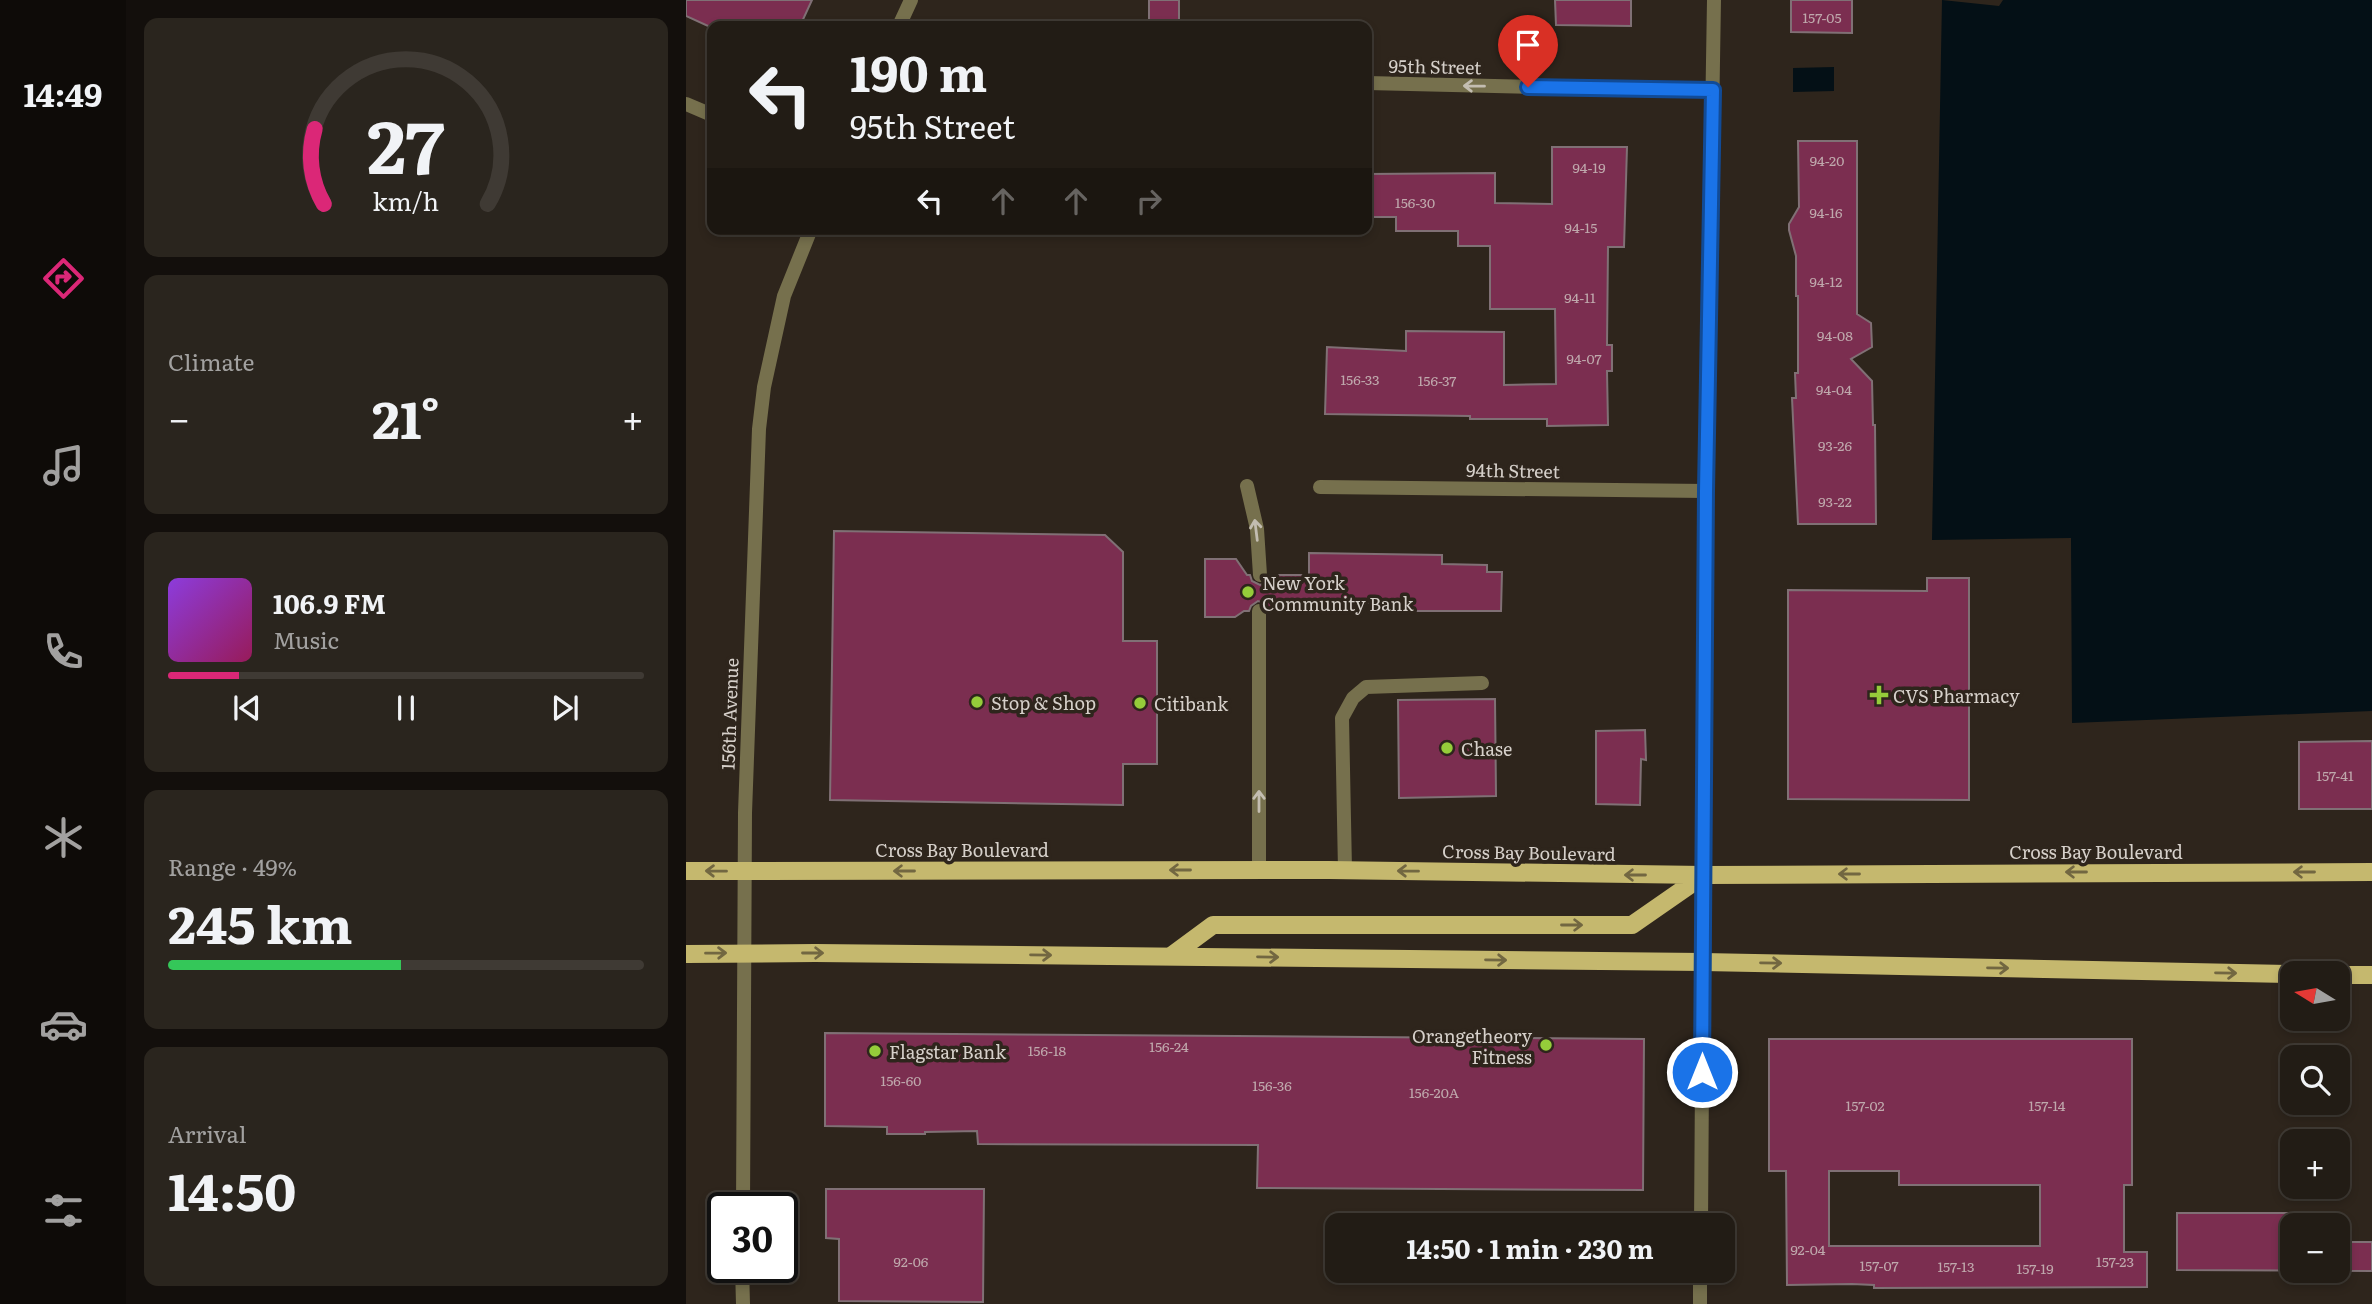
<!DOCTYPE html>
<meta charset="utf-8">
<style>
:root{--surface:#221c15;--page:#2a251e;--text:#f1f3f6;--muted:#a2a1a0;--line:#3f3a34;--accent:#db2777}
body{margin:0;font-family:Literata,serif;background:var(--page);color:var(--text);height:100vh;display:flex;flex-direction:column;font-size:26px;white-space:nowrap}
*{box-sizing:border-box;margin:0}
p{font-size:23px;color:var(--muted)}
.icon{flex:none;width:38px;height:38px;fill:none;stroke:currentColor;stroke-width:2;stroke-linecap:round;stroke-linejoin:round}
.map{position:relative;flex:1;overflow:hidden}
.panel{display:flex;flex-direction:column;gap:18px;padding:18px;background:#130f0c;width:560px}
.panel>*{flex:none}
.hud{position:absolute;left:21px;top:21px;width:665px;height:214px;border-radius:14px;box-shadow:0 4px 10px #0003,0 0 0 2px var(--line);background:#221c15;color:var(--text);overflow:hidden}
.needle{width:46px;rotate:281deg}
.buttons{position:absolute;left:1594px;top:961px;display:grid;gap:14px}
.buttons a{display:grid;place-items:center;width:70px;height:70px;border-radius:14px;background:var(--surface);box-shadow:0 4px 10px #0003,0 0 0 2px var(--line);font-size:35px}
.speed{position:absolute;left:21px;top:1192px;display:flex;gap:14px;font-size:35px;font-weight:700;text-align:center}
.speed>*{display:grid;place-content:center;width:91px;height:91px;border-radius:50%;background:var(--surface);box-shadow:0 4px 10px #0003,0 0 0 2px var(--line);line-height:1}
.speed .limit{border:4px solid #111;border-radius:10px;background:#fff;color:#111}
.pin{position:absolute;display:grid;place-items:center;width:60px;height:60px;color:#fff;margin:-72px -30px;border-radius:50% 50% 50% 0;rotate:-45deg;box-shadow:0 0 7px #0007}
.pin .icon{rotate:45deg}
.me{position:absolute;width:77px;margin:-38px;rotate:0deg;stroke-linejoin:round;filter:drop-shadow(0 0 5px #0008)}
.turn{display:flex;align-items:center;gap:24px;height:147px;padding:0 28px;font-size:32px}
.turn .icon{width:91px;height:91px;stroke-width:2.5}
.turn b{display:block;font-size:49px;line-height:60px}
.lanes{display:flex;align-items:center;height:66px;padding:0 28px;background:#0003;justify-content:center;gap:35px;direction:ltr}
.lanes .off{opacity:.35}
.big{font-size:52px;font-weight:700;line-height:1.1}
.panel .card{flex:1;display:flex;flex-direction:column;justify-content:center;gap:10px;min-width:0;padding:0 24px;border-radius:14px;background:var(--page)}
.panel .dial{align-items:center;gap:0}
.dial svg{height:182px;overflow:visible;fill:none;stroke:var(--line);stroke-width:7;stroke-linecap:round;text-anchor:middle}
.dial text{fill:var(--text);stroke:none}
.song{display:flex;align-items:center;gap:21px}
.cover{width:84px;height:84px;border-radius:10px;background:linear-gradient(135deg,hsl(270 70% 55%),hsl(330 70% 35%))}
.played{height:7px;border-radius:4px;background:linear-gradient(90deg,var(--accent) 15%,var(--line) 15%)}
.keys{display:flex;justify-content:space-around;direction:ltr}
.heat{display:flex;justify-content:space-between;align-items:center;font-size:38px;direction:ltr}
.charge{height:10px;border-radius:5px;background:linear-gradient(90deg,#34c759 49%,var(--line) 0)}
.trip{position:absolute;left:639px;top:1213px;width:410px;height:70px;border-radius:14px;background:var(--surface);box-shadow:0 4px 10px #0003,0 0 0 2px var(--line);font-weight:700;line-height:70px;text-align:center}
main{display:flex;flex:1;min-height:0}
.dock{display:flex;flex-direction:column;width:126px;justify-content:space-around;align-items:center;background:#0e0b08;color:var(--muted)}
.dock .icon{width:49px;height:49px}
.dock .on{color:var(--accent)}
.dock b{font-size:32px;color:var(--text)}
.map>svg:first-child{display:block}
.water{fill:#041016}
.building{fill:#7b2e50;stroke:#807075;stroke-width:2;fill-rule:evenodd}
.lines{fill:none;stroke-linecap:round;stroke-linejoin:round}
.service{stroke:#76704d;stroke-width:14}
.minor{stroke:#76704d;stroke-width:14}
.primary{stroke:#c5b86e;stroke-width:18}
.oneway{stroke:#c3bdb1}
.oneway2{stroke:#726741}
.route-casing{stroke:#114b97;stroke-width:18}
.route{stroke:#1a73e8;stroke-width:12}
.poi-dot{fill:#95cc3a;stroke:#2e251c;stroke-width:2.5}
.labels{text-anchor:middle;dominant-baseline:central;stroke-width:7;stroke-linejoin:round;paint-order:stroke}
.number-label{font-size:14px;fill:#bfa8ac}
.street-label{font-size:18px;fill:#d6d0ca;stroke:#2e251c}
.poi-label{font-size:18px;fill:#d6d0ca;stroke:#2e251c;text-anchor:start}
</style>
<main>
<nav class="dock">
<b>14:49</b>
<svg class="icon on" aria-label="directions" viewBox="0 0 24 24"><path d="M12 3l9 9-9 9-9-9zM9 14v-3h6M13 9l2 2-2 2"/></svg>
<svg class="icon" aria-label="music" viewBox="0 0 24 24"><path d="M9 18V5l10-2v13"/><circle cx="6" cy="18" r="3"/><circle cx="16" cy="16" r="3"/></svg>
<svg class="icon" aria-label="phone" viewBox="0 0 24 24"><path d="M5 4h4l2 5-3 2q2 4 5 5l2-3 5 2v4C11 20 4 13 5 4z"/></svg>
<svg class="icon" aria-label="climate" viewBox="0 0 24 24"><path d="M12 3v18M4 7l16 10M4 17L20 7"/></svg>
<svg class="icon" aria-label="car" viewBox="0 0 24 24"><path d="M5 17H2v-5l4-1 3-4h7l3 4 3 1v5h-3M9 17h6M6 11h13"/><circle cx="7" cy="17" r="2"/><circle cx="17" cy="17" r="2"/></svg>
<svg class="icon" aria-label="filters" viewBox="0 0 24 24"><path d="M4 7h16M4 17h16"/><circle cx="9" cy="7" r="2"/><circle cx="15" cy="17" r="2"/></svg>
</nav>
<section class="panel">
<div class="card dial"><svg viewBox="0 0 100 80">
<path d="M14 69A42 42 0 1 1 86 69"/>
<path d="M14 69A42 42 0 0 1 10 36" stroke="#db2777"/>
<text x="50" y="56" font-size="32" font-weight="700">27</text>
<text x="50" y="72" font-size="11">km/h</text>
</svg></div>
<div class="card"><p>Climate</p>
<div class="heat"><a>−</a><b class="big">21°</b><a>+</a></div>
</div>
<div class="card">
<div class="song"><i class="cover"></i><div><b>106.9 FM</b><p>Music</p></div></div>
<div class="played"></div>
<div class="keys"><svg class="icon" aria-label="previous" viewBox="0 0 24 24"><path d="M18 5L8 12l10 7zM5 5v14"/></svg><svg class="icon" aria-label="pause" viewBox="0 0 24 24"><path d="M8 5v14M16 5v14"/></svg><svg class="icon" aria-label="next" viewBox="0 0 24 24"><path d="M6 5l10 7-10 7zM19 5v14"/></svg></div>
</div>
<div class="card"><p>Range · 49%</p><b class="big">245 km</b><div class="charge"></div></div>
<div class="card"><p>Arrival</p><b class="big">14:50</b></div>
</section>
<div class="map">
<svg width="1686" height="1304" viewBox="0 0 1686 1304">
<rect width="100%" height="100%" fill="#2e251c"/>
<path class="water" d="M 1256,0 L 1313,6 L 1317,0 L 1686,0 L 1686,711 L 1386,723 L 1385,538 L 1246,540 Z
M 1148,67 L 1148,91 L 1107,92 L 1107,68 Z"/>
<path class="building" d="M 0,0 L 126,0 L 114,26 L 22,26 L 0,16 Z
M 463,0 L 493,0 L 493,26 L 463,26 Z
M 869,0 L 945,0 L 945,26 L 870,25 Z
M 1105,0 L 1166,0 L 1166,33 L 1105,32 Z
M 1112,141 L 1171,141 L 1171,314 L 1185,323 L 1186,347 L 1165,359 L 1186,381 L 1187,425 L 1189,425 L 1190,524 L 1112,524 L 1106,398 L 1110,398 L 1109,373 L 1112,373 L 1112,296 L 1110,296 L 1110,256 L 1103,230 L 1103,224 L 1113,207 Z
M 866,147 L 941,147 L 938,247 L 922,247 L 921,345 L 926,345 L 926,371 L 921,371 L 922,425 L 861,426 L 861,419 L 784,419 L 784,416 L 639,414 L 641,347 L 720,351 L 720,331 L 818,332 L 818,385 L 870,384 L 869,309 L 804,309 L 804,246 L 772,246 L 772,231 L 710,231 L 710,217 L 681,217 L 681,174 L 809,173 L 809,203 L 866,204 Z
M 148,531 L 419,535 L 437,552 L 437,641 L 471,641 L 471,764 L 437,764 L 437,805 L 144,800 Z
M 623,553 L 756,555 L 756,564 L 801,565 L 801,572 L 816,572 L 815,611 L 703,611 L 704,603 L 610,603 L 601,611 L 583,611 L 578,603 L 572,601 L 565,606 L 563,611 L 558,611 L 549,617 L 519,617 L 519,559 L 550,559 L 561,575 L 564,575 L 566,581 L 574,585 L 580,583 L 584,575 L 623,575 Z
M 1241,578 L 1283,578 L 1283,800 L 1102,799 L 1102,590 L 1241,591 Z
M 809,699 L 810,796 L 713,798 L 712,700 Z
M 959,730 L 960,760 L 955,759 L 954,805 L 910,804 L 910,731 Z
M 1686,741 L 1686,809 L 1613,809 L 1613,742 Z
M 139,1033 L 958,1039 L 957,1190 L 571,1188 L 572,1145 L 292,1144 L 291,1131 L 239,1132 L 239,1134 L 201,1134 L 201,1127 L 139,1126 Z
M 1083,1039 L 1446,1039 L 1446,1185 L 1438,1185 L 1438,1252 L 1461,1252 L 1461,1287 L 1188,1288 L 1188,1285 L 1166,1284 L 1101,1285 L 1100,1171 L 1083,1171 ZM 1143,1171 L 1213,1171 L 1213,1185 L 1354,1185 L 1354,1246 L 1143,1246 Z
M 140,1189 L 298,1189 L 297,1302 L 153,1301 L 153,1239 L 140,1238 Z
M 1491,1213 L 1653,1213 L 1653,1242 L 1686,1242 L 1686,1271 L 1491,1270 ZM 1606,1225 L 1652,1225 L 1652,1270 L 1606,1270 Z"/>
<g class="lines">
<path class="service" d="M 561,486 L 571,529 L 574,575
M 573,611 L 573,870
M 659,870 L 656,718 L 667,698 L 680,687 L 796,683"/>
<path class="minor" d="M 213,26 L 225,0
M 681,83 L 1027,91
M 0,104 L 26,115
M 634,487 L 1020,491
M 57,1208 L 59,813 L 73,429 L 78,387 L 98,296 L 125,229
M 1015,1225 L 1020,491 L 1028,0
M 56,1267 L 57,1304
M 1014,1304 L 1014,1270"/>
<path class="primary" d="M 0,871 L 643,870 L 1018,875 L 1686,872
M 0,954 L 129,953 L 1017,962 L 1606,974
M 485,956 L 527,925 L 946,925 L 1018,875
M 1652,975 L 1686,975"/>
</g>
<defs><path id="oneway-shaft" d="M-6 0H5M1.5-3L5.5 0L1.5 3" fill="none" stroke-width="1.6" stroke-linecap="round" stroke-linejoin="round" transform="scale(1.75)"/></defs>
<g class="oneway">
<use href="#oneway-shaft" transform="translate(788 86) rotate(-179)"/>
<use href="#oneway-shaft" transform="translate(570 530) rotate(-97)"/>
<use href="#oneway-shaft" transform="translate(573 801) rotate(-90)"/>
</g>
<g class="oneway2">
<use href="#oneway-shaft" transform="translate(494 870) rotate(180)"/>
<use href="#oneway-shaft" transform="translate(30 871) rotate(-179)"/>
<use href="#oneway-shaft" transform="translate(218 871) rotate(180)"/>
<use href="#oneway-shaft" transform="translate(722 871) rotate(-179)"/>
<use href="#oneway-shaft" transform="translate(1390 872) rotate(180)"/>
<use href="#oneway-shaft" transform="translate(1618 872) rotate(180)"/>
<use href="#oneway-shaft" transform="translate(1163 874) rotate(180)"/>
<use href="#oneway-shaft" transform="translate(949 875) rotate(-180)"/>
<use href="#oneway-shaft" transform="translate(886 925)"/>
<use href="#oneway-shaft" transform="translate(30 953) rotate(-1)"/>
<use href="#oneway-shaft" transform="translate(127 953)"/>
<use href="#oneway-shaft" transform="translate(355 955) rotate(1)"/>
<use href="#oneway-shaft" transform="translate(582 957) rotate(1)"/>
<use href="#oneway-shaft" transform="translate(810 960) rotate(1)"/>
<use href="#oneway-shaft" transform="translate(1085 963) rotate(1)"/>
<use href="#oneway-shaft" transform="translate(1312 968) rotate(1)"/>
<use href="#oneway-shaft" transform="translate(1540 973) rotate(1)"/>
</g>
<g class="lines">
<defs>
<path id="route" d="M 842,87 L 1027,90 L 1020,491 L 1016,1072"/>
</defs>
<use href="#route" class="route-casing"/>
<use href="#route" class="route"/>
</g>
<g class="poi-dot">
<circle cx="562" cy="592" r="7"/>
<path d="M1189.5 684.5h7v7h7v7h-7v7h-7v-7h-7v-7h7z"/>
<circle cx="291" cy="702" r="7"/>
<circle cx="454" cy="703" r="7"/>
<circle cx="761" cy="748" r="7"/>
<circle cx="860" cy="1045" r="7"/>
<circle cx="189" cy="1051" r="7"/>
</g>
<g class="labels">
<g class="number-label">
<text x="1136" y="17">157-05</text>
<text x="1141" y="160">94-20</text>
<text x="903" y="167">94-19</text>
<text x="729" y="202">156-30</text>
<text x="1140" y="212">94-16</text>
<text x="895" y="227">94-15</text>
<text x="1140" y="281">94-12</text>
<text x="894" y="297">94-11</text>
<text x="1149" y="335">94-08</text>
<text x="898" y="358">94-07</text>
<text x="674" y="379">156-33</text>
<text x="751" y="380">156-37</text>
<text x="1148" y="389">94-04</text>
<text x="1149" y="445">93-26</text>
<text x="1149" y="501">93-22</text>
<text x="1649" y="775">157-41</text>
<text x="483" y="1046">156-24</text>
<text x="361" y="1050">156-18</text>
<text x="215" y="1080">156-60</text>
<text x="586" y="1085">156-36</text>
<text x="748" y="1092">156-20A</text>
<text x="1179" y="1105">157-02</text>
<text x="1361" y="1105">157-14</text>
<text x="1122" y="1249">92-04</text>
<text x="225" y="1261">92-06</text>
<text x="1429" y="1261">157-23</text>
<text x="1193" y="1265">157-07</text>
<text x="1270" y="1266">157-13</text>
<text x="1349" y="1268">157-19</text>
</g>
<g class="street-label">
<text transform="translate(749 66) rotate(1)">95th Street</text>
<text transform="translate(827 470) rotate(1)">94th Street</text>
<text transform="translate(43 714) rotate(-88)">156th Avenue</text>
<text x="276" y="849">Cross Bay Boulevard</text>
<text x="1410" y="851">Cross Bay Boulevard</text>
<text transform="translate(843 852) rotate(1)">Cross Bay Boulevard</text>
</g>
<g class="poi-label">
<text x="576" y="582">New York<tspan x="576" dy="21">Community Bank</tspan></text>
<text x="1207" y="695">CVS Pharmacy</text>
<text x="305" y="702">Stop &amp; Shop</text>
<text x="468" y="703">Citibank</text>
<text x="775" y="748">Chase</text>
<text x="846" y="1035" text-anchor="end">Orangetheory<tspan x="846" dy="21">Fitness</tspan></text>
<text x="203" y="1051">Flagstar Bank</text>
</g>
</g>
</svg>
<div class="buttons">
<a><svg class="needle" viewBox="-14 -14 28 28"><path d="M0-13l5 13h-10z" fill="#e53935"/><path d="M0 13l5-13h-10z" fill="#a2a1a0"/></svg></a>
<a><svg class="icon" aria-label="search" viewBox="0 0 24 24"><circle cx="10" cy="10" r="6"/><path d="M15 15l6 6"/></svg></a>
<a>+</a>
<a>−</a>
</div>
<div class="speed"><div class="limit">30</div></div>
<div class="pin" style="left:842px;top:87px;background:#d93025"><svg class="icon" aria-label="arrive" viewBox="0 0 24 24"><path d="M6 21V4h12l-3 4 3 4H6"/></svg></div>
<svg class="me" style="left:1016px;top:1072px" viewBox="-20 -20 40 40"><circle r="17" fill="#1a73e8" stroke="#fff" stroke-width="3"/><path d="M0-11L8 9 0 5-8 9z" fill="#fff"/></svg>
<div class="trip">14:50 · 1 min · 230 m</div>
<div class="hud">
<div class="turn"><svg class="icon" aria-label="left" viewBox="0 0 24 24"><path d="M17 20v-9H6M10 6l-5 5 5 5"/></svg><div><b>190 m</b>95th Street</div></div>
<div class="lanes"><svg class="icon" aria-label="left" viewBox="0 0 24 24"><path d="M17 20v-9H6M10 6l-5 5 5 5"/></svg><svg class="icon off" aria-label="ahead" viewBox="0 0 24 24"><path d="M12 20V5M6 11l6-6 6 6"/></svg><svg class="icon off" aria-label="ahead" viewBox="0 0 24 24"><path d="M12 20V5M6 11l6-6 6 6"/></svg><svg class="icon off" aria-label="right" viewBox="0 0 24 24"><path d="M7 20v-9h11M14 6l5 5-5 5"/></svg></div>
</div>
</div>
</main>
